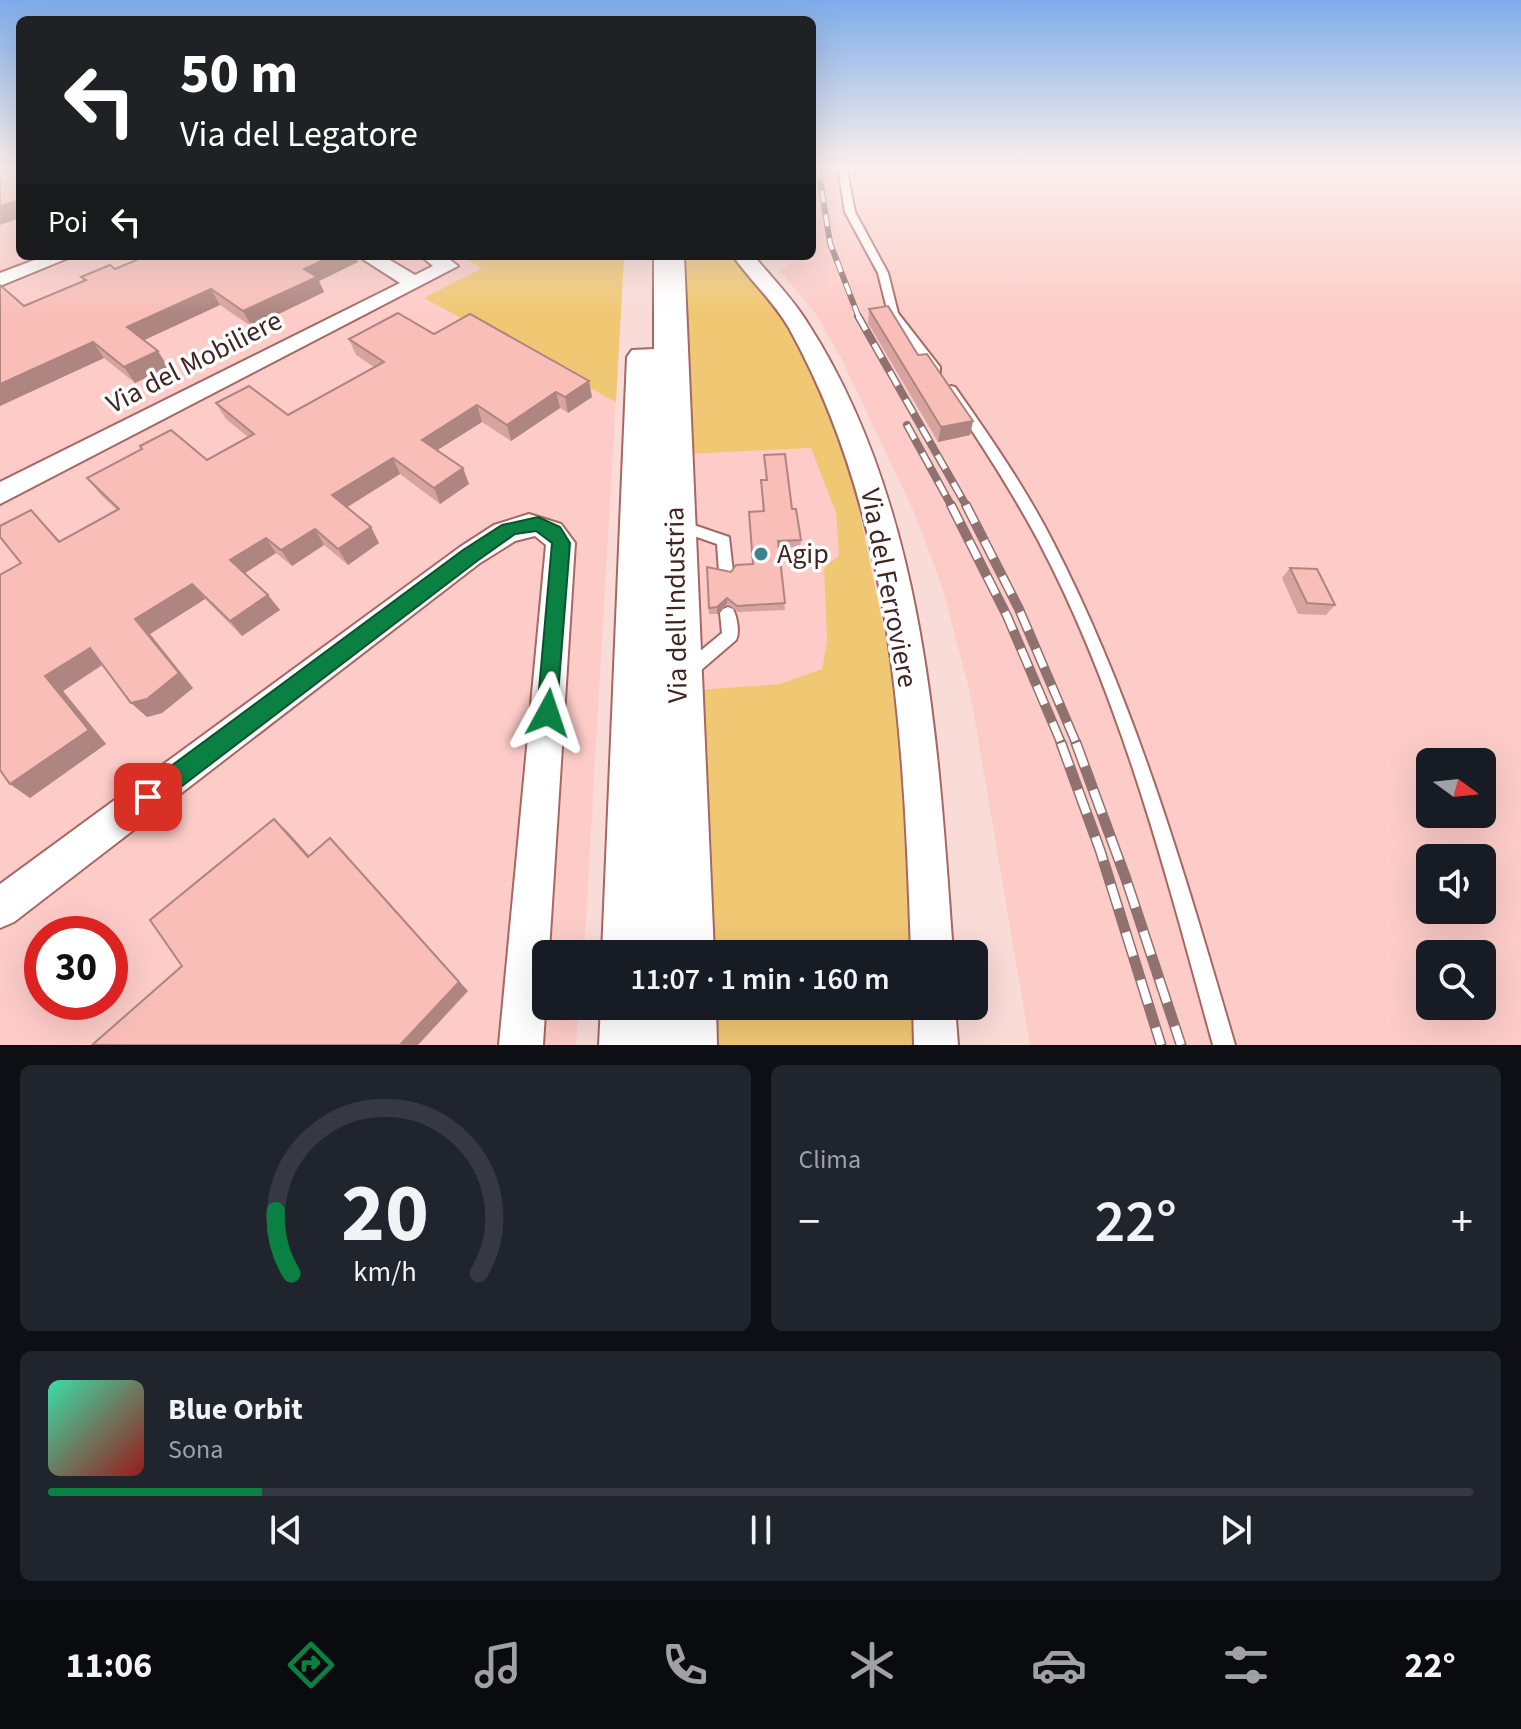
<!DOCTYPE html>
<html lang="it">
<meta charset="utf-8">
<style>
:root{--surface:#171b24;--page:#20242c;--text:#f1f3f6;--muted:#9ea1a6;--line:#363941;--accent:#0b8043}
body{margin:0;font-family:"Source Sans 3",sans-serif;background:var(--page);color:var(--text);height:100vh;display:flex;flex-direction:column;font-size:30px;white-space:nowrap}
*{box-sizing:border-box;margin:0}
p{font-size:26px;color:var(--muted)}
.icon{flex:none;width:44px;height:44px;fill:none;stroke:currentColor;stroke-width:2;stroke-linecap:round;stroke-linejoin:round}
.map{position:relative;height:1045px;overflow:hidden}
.sheet{display:flex;flex-direction:column;gap:20px;padding:20px;background:#0d0f14;flex:1}
.sheet>*{flex:none}
.guide{position:absolute;left:16px;top:16px;width:800px;height:244px;border-radius:12px;box-shadow:0 8px 32px #0002;background:#202124;color:#fff;overflow:hidden}
.needle{width:52px;rotate:105deg}
.buttons{position:absolute;left:1416px;top:748px;display:grid;gap:16px}
.buttons a{display:grid;place-items:center;width:80px;height:80px;border-radius:12px;background:var(--surface);box-shadow:0 8px 32px #0002;font-size:40px}
.speed{position:absolute;left:24px;top:916px;display:flex;gap:16px;font-size:40px;font-weight:700;text-align:center}
.speed>*{display:grid;place-content:center;width:104px;height:104px;border-radius:50%;background:var(--surface);box-shadow:0 8px 32px #0002;line-height:1}
.speed .limit{border:12px solid #d22;background:#fff;color:#111}
.pin{position:absolute;display:grid;place-items:center;width:68px;height:68px;color:#fff;margin:-34px;border-radius:16px;box-shadow:0 4px 12px #0006}
.me{position:absolute;width:88px;margin:-44px;rotate:5deg;stroke-linejoin:round;filter:drop-shadow(0 0 6px #0008)}
.turn{display:flex;align-items:center;gap:28px;height:168px;padding:0 32px;font-size:36px}
.turn .icon{width:104px;height:104px;stroke-width:2.5}
.turn b{display:block;font-size:56px;line-height:68px}
.then{display:flex;align-items:center;height:76px;padding:0 32px;background:#0003;gap:16px;font-size:30px}
.big{font-size:60px;font-weight:600;line-height:1.1}
.sheet .widget{flex:1;display:flex;flex-direction:column;justify-content:center;gap:12px;min-width:0;padding:0 28px;border-radius:12px;background:var(--page)}
.sheet .dial{align-items:center;gap:0}
.dial svg{height:208px;overflow:visible;fill:none;stroke:var(--line);stroke-width:7;stroke-linecap:round;text-anchor:middle}
.dial text{fill:var(--text);stroke:none}
.song{display:flex;align-items:center;gap:24px}
.cover{width:96px;height:96px;border-radius:12px;background:linear-gradient(135deg,hsl(160 70% 55%),hsl(0 70% 35%))}
.played{height:8px;border-radius:4px;background:linear-gradient(90deg,var(--accent) 15%,var(--line) 15%)}
.keys{display:flex;justify-content:space-around;direction:ltr}
.heat{display:flex;justify-content:space-between;align-items:center;font-size:44px;direction:ltr}
.sheet .tiles{flex:1;display:grid;gap:20px;grid-template-columns:1fr 1fr}
.widget:last-child{grid-column:span 2}
.trip{position:absolute;left:532px;top:940px;width:456px;height:80px;border-radius:12px;background:var(--surface);box-shadow:0 8px 32px #0002;font-weight:600;line-height:80px;text-align:center}
.dock{display:flex;height:128px;justify-content:space-around;align-items:center;background:#090b0e;color:var(--muted)}
.dock .icon{width:56px;height:56px}
.dock .current{color:var(--accent)}
.dock b{font-size:36px;color:var(--text)}
.map>svg:first-child{display:block}
.built{fill:#fdccc8;fill-rule:evenodd}
.green{fill:#f0c773}
.lines{fill:none;stroke-linecap:round;stroke-linejoin:round}
.service-casing{stroke:#a76763;stroke-width:4}
.minor-casing{stroke:#a76763;stroke-width:4}
.primary-casing{stroke:#a76763;stroke-width:4}
.service{fill:#fff;fill-rule:evenodd}
.minor{fill:#fff;fill-rule:evenodd}
.primary{fill:#fff;fill-rule:evenodd}
.rail-far3-casing{stroke:#8f7270;stroke-width:6}
.rail-far2-casing{stroke:#8f7270;stroke-width:8}
.rail-far1-casing{stroke:#8f7270;stroke-width:10}
.rail-casing{stroke:#8f7270;stroke-width:11}
.rail-far3{stroke:#fff;stroke-width:4;stroke-dasharray:12;stroke-linecap:butt}
.rail-far2{stroke:#fff;stroke-width:5;stroke-dasharray:16;stroke-linecap:butt}
.rail-far1{stroke:#fff;stroke-width:7;stroke-dasharray:20;stroke-linecap:butt}
.rail{stroke:#fff;stroke-width:8;stroke-dasharray:25;stroke-linecap:butt}
.wall{fill:#d6a39e}
.shaded-wall{fill:#ae8581}
.building{fill:#f9beb8;stroke:#ae8581;stroke-width:2}
.route{fill:#0b8043;stroke:#07532c;stroke-width:2}
.poi-dot{fill:#3d848c;stroke:#fff;stroke-width:3}
.labels{text-anchor:middle;dominant-baseline:central;stroke-width:7;stroke-linejoin:round;paint-order:stroke}
.street-label{font-size:28px;fill:#402523;stroke:#fff}
.poi-label{font-size:28px;fill:#402523;stroke:#fff;text-anchor:start}
</style>
<div class="map">
<svg width="1521" height="1045" viewBox="0 0 1521 1045">
<rect width="100%" height="100%" fill="#f9dbd8"/>
<path class="built" d="M 0,167 L 20,167 L 20,256 L 624,256 L 584,954 L 546,954 L 546,1006 L 579,1006 L 576,1045 L 0,1045 ZM 42,934 L 110,934 L 110,1002 L 42,1002 Z
M 812,167 L 1521,167 L 1521,1045 L 1030,1045 L 970,692 L 942,587 L 914,512 L 840,356 L 816,314 L 780,271 L 800,256 L 812,256 ZM 1430,762 L 1482,762 L 1482,814 L 1430,814 ZM 1430,858 L 1482,858 L 1482,910 L 1430,910 ZM 1430,954 L 1482,954 L 1482,1006 L 1430,1006 Z
M 811,448 L 836,513 L 840,555 L 824,569 L 827,641 L 822,669 L 780,684 L 696,690 L 688,454 Z"/>
<path class="green" d="M 461,256 L 624,256 L 616,402 L 424,298 L 482,268 Z
M 681,256 L 730,256 L 735,260 L 787,321 L 830,407 L 851,471 L 892,668 L 906,778 L 914,954 L 706,954 L 696,690 L 780,684 L 822,669 L 827,641 L 824,568 L 839,555 L 836,513 L 811,448 L 688,454 Z
M 708,1006 L 916,1006 L 917,1045 L 709,1045 Z"/>
<g class="lines">
<defs>
<path id="service" d="M 838,167 L 846,167 L 855,212 L 888,273 L 898,313 L 940,367 L 940,373 L 932,373 L 888,313 L 878,273 L 845,212 Z
M 951,386 L 955,387 C 990,437 1025,487 1053,542 C 1135,701 1185,874 1235,1045 L 1213,1045 C 1166,874 1121,697 1038,540 C 1010,488 978,439 945,390 Z
M 679,520 L 729,537 L 733,572 L 731,576 L 721,576 L 719,572 L 717,544 L 674,529 L 672,525 L 674,521 Z
M 728,607 L 733,609 C 737,617 740,632 736,640 L 693,677 L 687,679 L 681,677 L 679,672 L 681,667 L 722,633 L 720,613 L 723,609 Z"/>
<path id="minor" d="M 45,256 L 73,256 L 0,286 L 0,273 Z
M 358,256 L 383,256 L 415,275 L 433,266 L 421,256 L 445,256 L 458,266 L 0,504 L 0,482 L 400,283 Z
M 733,256 L 754,256 C 771,277 792,298 807,322 C 926,506 938,742 953,954 L 911,954 C 904,741 895,519 789,328 C 774,302 750,280 733,256 Z
M 529,514 L 561,524 L 575,543 L 543,1045 L 499,1045 L 546,545 L 535,536 L 515,541 L 480,563 L 14,922 L 0,928 L 0,884 L 460,547 L 494,525 Z
M 913,1006 L 955,1006 L 958,1045 L 914,1045 Z"/>
<path id="primary" d="M 654,256 L 684,256 L 714,954 L 602,954 L 627,357 L 632,350 L 654,349 Z
M 601,1006 L 716,1006 L 717,1045 L 599,1045 Z"/>
</defs>
<use href="#service" class="service-casing"/>
<use href="#minor" class="minor-casing"/>
<use href="#primary" class="primary-casing"/>
<use href="#service" class="service"/>
<use href="#minor" class="minor"/>
<use href="#primary" class="primary"/>
<defs>
<path id="rail-far3" d="M 818,167 L 830,243 L 859,318"/>
<path id="rail-far2" d="M 858,316 L 967,507
M 907,425 L 952,507"/>
<path id="rail-far1" d="M 951,505 L 1007,616 L 1062,745
M 966,505 L 1019,609 L 1077,745"/>
<path id="rail" d="M 1061,743 L 1100,850 L 1161,1045
M 1076,743 L 1126,879 L 1181,1045"/>
</defs>
<use href="#rail-far3" class="rail-far3-casing"/>
<use href="#rail-far2" class="rail-far2-casing"/>
<use href="#rail-far1" class="rail-far1-casing"/>
<use href="#rail" class="rail-casing"/>
<use href="#rail-far3" class="rail-far3"/>
<use href="#rail-far2" class="rail-far2"/>
<use href="#rail-far1" class="rail-far1"/>
<use href="#rail" class="rail"/>
</g>
<path class="wall" d="M 146,256 L 356,256 L 358,262 L 319,281 L 324,292 L 252,327 L 220,305 L 144,340 L 168,367 L 135,383 L 104,358 L 0,406 L 0,285 L 24,306 L 84,281 L 81,277 L 115,269 Z
M 869,309 L 918,355 L 973,421 L 970,435 L 938,442 L 868,323 Z
M 434,334 L 592,397 L 568,413 L 560,408 L 511,441 L 482,422 L 437,450 L 463,468 L 469,484 L 440,504 L 400,474 L 347,507 L 371,527 L 379,543 L 348,565 L 324,545 L 292,566 L 276,553 L 245,573 L 268,595 L 280,610 L 242,636 L 205,599 L 150,634 L 193,688 L 162,713 L 147,717 L 103,665 L 63,691 L 106,744 L 30,798 L 10,784 L 21,563 L 31,510 L 60,541 L 117,510 L 100,494 L 87,478 L 207,460 L 248,437 L 226,419 L 216,403 L 288,415 L 374,367 L 356,355 L 349,339 Z
M 764,455 L 792,509 L 801,540 L 800,547 L 779,548 L 785,610 L 738,612 L 727,604 L 717,614 L 709,614 L 707,567 L 731,572 L 753,564 L 763,511 L 761,480 L 766,480 Z
M 1290,568 L 1335,605 L 1326,615 L 1298,614 L 1282,578 Z"/>
<path class="shaded-wall" d="M 20,200 L 20,218 L 0,225 L 0,206 Z
M 332,256 L 356,256 L 358,262 L 319,281 L 324,292 L 252,327 L 243,311 L 304,269 Z
M 211,289 L 220,305 L 138,343 L 127,327 Z
M 93,342 L 104,358 L 0,406 L 0,384 Z
M 158,351 L 168,367 L 135,383 L 124,367 Z
M 589,381 L 592,397 L 568,413 L 565,397 Z
M 556,392 L 560,408 L 511,441 L 507,425 Z
M 477,405 L 482,422 L 428,456 L 422,440 Z
M 973,421 L 970,435 L 938,442 L 941,427 Z
M 393,458 L 400,474 L 341,511 L 332,495 Z
M 463,468 L 469,484 L 440,504 L 434,488 Z
M 371,527 L 379,543 L 348,565 L 338,549 Z
M 315,529 L 324,545 L 292,566 L 281,550 Z
M 266,538 L 276,553 L 242,575 L 230,560 Z
M 192,584 L 205,599 L 150,634 L 193,688 L 162,713 L 147,717 L 131,703 L 135,619 Z
M 268,595 L 280,610 L 242,636 L 230,621 Z
M 727,598 L 727,604 L 717,614 L 717,607 Z
M 90,648 L 106,662 L 63,691 L 106,744 L 30,798 L 10,784 L 45,676 Z
M 274,819 L 288,832 L 321,869 L 308,857 Z
M 330,838 L 468,991 L 418,1045 L 400,1045 Z"/>
<path class="building" d="M 0,167 L 20,167 L 20,200 L 0,206 Z
M 146,256 L 332,256 L 304,269 L 317,277 L 243,311 L 211,289 L 127,327 L 158,351 L 124,367 L 93,342 L 0,384 L 0,285 L 24,306 L 86,280 L 81,277 L 110,265 L 115,269 Z
M 888,306 L 918,355 L 927,354 L 973,421 L 941,427 L 869,309 Z
M 398,313 L 434,334 L 470,314 L 589,381 L 565,397 L 556,392 L 507,425 L 477,405 L 422,440 L 463,468 L 434,488 L 393,458 L 332,495 L 371,527 L 338,549 L 315,529 L 281,550 L 266,538 L 230,560 L 268,595 L 230,621 L 192,584 L 135,619 L 179,673 L 147,699 L 131,703 L 90,648 L 45,676 L 89,730 L 10,784 L 0,770 L 0,575 L 21,563 L 0,537 L 0,526 L 31,510 L 59,542 L 119,509 L 87,478 L 142,449 L 140,446 L 171,430 L 207,460 L 254,434 L 216,403 L 249,386 L 288,415 L 384,362 L 349,339 Z
M 785,454 L 792,509 L 796,509 L 801,540 L 778,541 L 785,603 L 737,606 L 727,598 L 717,607 L 709,608 L 707,567 L 731,572 L 736,565 L 753,564 L 749,512 L 764,511 L 761,480 L 767,480 L 764,455 Z
M 1290,568 L 1317,569 L 1335,605 L 1307,603 Z
M 274,819 L 308,857 L 330,838 L 459,982 L 400,1045 L 92,1045 L 182,966 L 150,920 Z"/>
<linearGradient id="sky" x2="0" y2="1"><stop stop-color="#7eace9"/><stop offset="0.53" stop-color="#fcefed"/><stop offset="1" stop-color="#fcefed" stop-opacity="0"/></linearGradient>
<rect width="1521" height="314" fill="url(#sky)"/>
<path class="route" d="M 538,517 L 560,527 L 570,543 L 556,720 L 548,723 L 540,720 L 537,713 L 552,543 L 536,531 L 515,534 L 477,561 L 157,805 L 148,808 L 140,805 L 137,797 L 140,789 L 463,550 L 502,525 Z"/>
<circle class="poi-dot" cx="761" cy="554" r="8"/>
<g class="labels">
<g class="street-label">
<text transform="translate(194 362) rotate(-27)">Via del Mobiliere</text>
<text transform="translate(889 588) rotate(79)">Via del Ferroviere</text>
<text transform="translate(676 605) rotate(-91)">Via dell'Industria</text>
</g>
<g class="poi-label">
<text x="777" y="554">Agip</text>
</g>
</g>
</svg>
<div class="buttons">
<a><svg class="needle" viewBox="-14 -14 28 28"><path d="M0-13l5 13h-10z" fill="#e53935"/><path d="M0 13l5-13h-10z" fill="#9ea1a6"/></svg></a>
<a><svg class="icon" aria-label="sound" viewBox="0 0 24 24"><path d="M4 9h4l5-4v14l-5-4H4zM17 9q2 3 0 6"/></svg></a>
<a><svg class="icon" aria-label="search" viewBox="0 0 24 24"><circle cx="10" cy="10" r="6"/><path d="M15 15l6 6"/></svg></a>
</div>
<div class="speed"><div class="limit">30</div></div>
<div class="pin" style="left:148px;top:797px;background:#d93025"><svg class="icon" aria-label="arrive" viewBox="0 0 24 24"><path d="M6 21V4h12l-3 4 3 4H6"/></svg></div>
<svg class="me" style="left:548px;top:713px" viewBox="-20 -20 40 40"><path d="M0-17L14 15 0 8-14 15z" fill="#0b8043" stroke="#fff" stroke-width="4"/></svg>
<div class="trip">11:07 · 1 min · 160 m</div>
<div class="guide">
<div class="turn"><svg class="icon" aria-label="left" viewBox="0 0 24 24"><path d="M17 20v-9H6M10 6l-5 5 5 5"/></svg><div><b>50 m</b>Via del Legatore</div></div>
<div class="then">Poi<svg class="icon" aria-label="left" viewBox="0 0 24 24"><path d="M17 20v-9H6M10 6l-5 5 5 5"/></svg></div>
</div>
</div>
<section class="sheet">
<div class="tiles">
<div class="widget dial"><svg viewBox="0 0 100 80">
<path d="M14 69A42 42 0 1 1 86 69"/>
<path d="M14 69A42 42 0 0 1 8 45" stroke="#0b8043"/>
<text x="50" y="56" font-size="32" font-weight="700">20</text>
<text x="50" y="72" font-size="11">km/h</text>
</svg></div>
<div class="widget"><p>Clima</p>
<div class="heat"><a>−</a><b class="big">22°</b><a>+</a></div>
</div>
<div class="widget">
<div class="song"><i class="cover"></i><div><b>Blue Orbit</b><p>Sona</p></div></div>
<div class="played"></div>
<div class="keys"><svg class="icon" aria-label="previous" viewBox="0 0 24 24"><path d="M18 5L8 12l10 7zM5 5v14"/></svg><svg class="icon" aria-label="pause" viewBox="0 0 24 24"><path d="M8 5v14M16 5v14"/></svg><svg class="icon" aria-label="next" viewBox="0 0 24 24"><path d="M6 5l10 7-10 7zM19 5v14"/></svg></div>
</div>
</div>
</section>
<nav class="dock">
<b>11:06</b>
<svg class="icon current" aria-label="directions" viewBox="0 0 24 24"><path d="M12 3l9 9-9 9-9-9zM9 14v-3h6M13 9l2 2-2 2"/></svg>
<svg class="icon" aria-label="music" viewBox="0 0 24 24"><path d="M9 18V5l10-2v13"/><circle cx="6" cy="18" r="3"/><circle cx="16" cy="16" r="3"/></svg>
<svg class="icon" aria-label="phone" viewBox="0 0 24 24"><path d="M5 4h4l2 5-3 2q2 4 5 5l2-3 5 2v4C11 20 4 13 5 4z"/></svg>
<svg class="icon" aria-label="climate" viewBox="0 0 24 24"><path d="M12 3v18M4 7l16 10M4 17L20 7"/></svg>
<svg class="icon" aria-label="car" viewBox="0 0 24 24"><path d="M5 17H2v-5l4-1 3-4h7l3 4 3 1v5h-3M9 17h6M6 11h13"/><circle cx="7" cy="17" r="2"/><circle cx="17" cy="17" r="2"/></svg>
<svg class="icon" aria-label="filters" viewBox="0 0 24 24"><path d="M4 7h16M4 17h16"/><circle cx="9" cy="7" r="2"/><circle cx="15" cy="17" r="2"/></svg>
<b>22°</b>
</nav>
